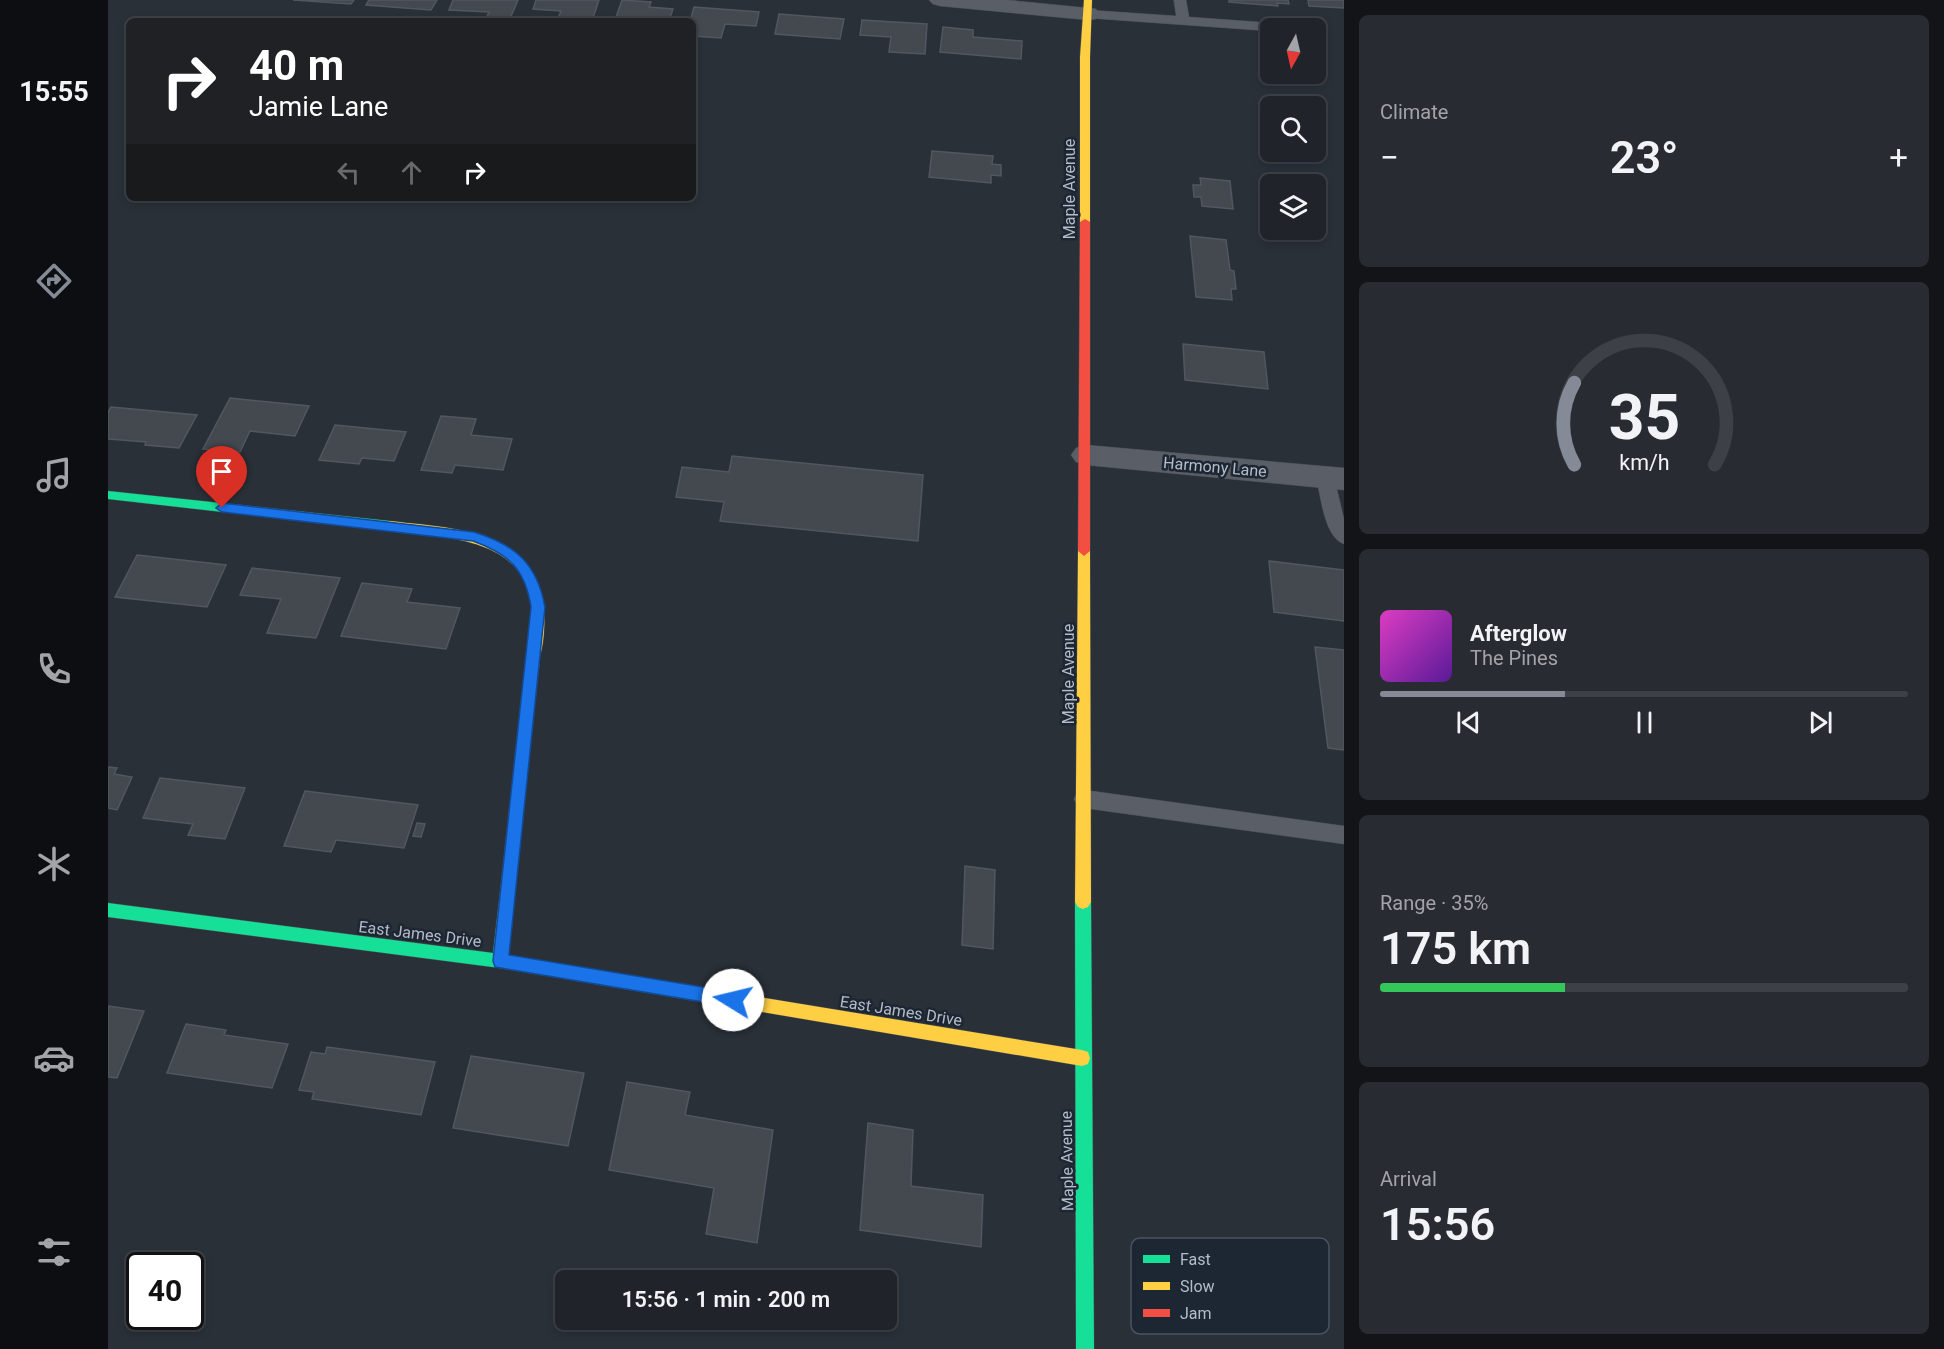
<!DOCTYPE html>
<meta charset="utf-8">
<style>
:root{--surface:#20242a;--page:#282c32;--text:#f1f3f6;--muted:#a2a4a8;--line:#3d4147;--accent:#848b96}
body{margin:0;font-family:Roboto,sans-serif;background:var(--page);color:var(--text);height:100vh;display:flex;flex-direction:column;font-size:22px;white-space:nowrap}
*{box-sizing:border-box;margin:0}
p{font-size:20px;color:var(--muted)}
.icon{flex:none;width:33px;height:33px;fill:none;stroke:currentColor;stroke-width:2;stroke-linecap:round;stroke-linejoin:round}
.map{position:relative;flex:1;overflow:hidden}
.drawer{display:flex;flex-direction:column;gap:15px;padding:15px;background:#121417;width:600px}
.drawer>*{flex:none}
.hud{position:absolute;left:18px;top:18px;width:570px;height:183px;border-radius:9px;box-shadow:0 3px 9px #0003,0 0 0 2px var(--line);background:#202124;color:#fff;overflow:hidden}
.needle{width:39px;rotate:188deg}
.buttons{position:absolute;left:1152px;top:18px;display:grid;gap:12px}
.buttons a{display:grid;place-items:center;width:66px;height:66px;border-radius:9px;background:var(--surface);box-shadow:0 3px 9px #0003,0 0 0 2px var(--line);font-size:30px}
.speed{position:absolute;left:18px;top:1252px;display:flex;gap:12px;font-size:30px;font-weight:700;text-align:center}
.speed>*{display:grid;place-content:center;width:78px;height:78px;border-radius:50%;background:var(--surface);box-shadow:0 3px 9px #0003,0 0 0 2px var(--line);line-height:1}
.speed .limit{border:3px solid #111;border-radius:9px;background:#fff;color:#111}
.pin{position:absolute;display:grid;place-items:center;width:51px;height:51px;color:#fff;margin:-62px -26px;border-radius:50% 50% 50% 0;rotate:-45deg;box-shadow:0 0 6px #0007}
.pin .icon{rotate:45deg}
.me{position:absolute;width:66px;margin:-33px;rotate:279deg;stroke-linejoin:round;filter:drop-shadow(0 0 4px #0008)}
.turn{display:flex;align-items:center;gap:21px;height:126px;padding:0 24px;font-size:27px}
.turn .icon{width:78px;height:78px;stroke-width:2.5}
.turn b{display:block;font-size:42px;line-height:51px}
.lanes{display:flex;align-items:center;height:57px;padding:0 24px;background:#0003;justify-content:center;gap:30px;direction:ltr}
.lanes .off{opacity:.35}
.big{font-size:45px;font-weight:600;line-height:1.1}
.drawer .card{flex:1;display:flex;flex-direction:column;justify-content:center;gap:9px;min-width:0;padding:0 21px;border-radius:9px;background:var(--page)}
.drawer .dial{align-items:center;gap:0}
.dial svg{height:156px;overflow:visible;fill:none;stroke:var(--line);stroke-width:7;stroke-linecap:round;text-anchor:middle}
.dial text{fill:var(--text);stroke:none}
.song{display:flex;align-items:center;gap:18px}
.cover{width:72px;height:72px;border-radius:9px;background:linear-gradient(135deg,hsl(310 70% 55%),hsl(270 70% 35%))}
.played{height:6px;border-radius:3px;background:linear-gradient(90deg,var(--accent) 35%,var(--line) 35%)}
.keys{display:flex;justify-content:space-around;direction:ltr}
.heat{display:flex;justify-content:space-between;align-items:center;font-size:33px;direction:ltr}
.charge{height:9px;border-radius:4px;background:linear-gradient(90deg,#34c759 35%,var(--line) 0)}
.trip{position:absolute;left:447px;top:1270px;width:342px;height:60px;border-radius:9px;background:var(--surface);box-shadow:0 3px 9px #0003,0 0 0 2px var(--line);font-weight:600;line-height:60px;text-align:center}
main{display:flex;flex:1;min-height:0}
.tab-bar{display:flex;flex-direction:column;width:108px;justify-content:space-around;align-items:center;background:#0d0e11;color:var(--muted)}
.tab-bar .icon{width:42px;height:42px}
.tab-bar .active{color:var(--accent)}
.tab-bar b{font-size:27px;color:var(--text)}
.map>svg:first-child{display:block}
.building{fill:#444950;stroke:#52575f;stroke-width:1.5}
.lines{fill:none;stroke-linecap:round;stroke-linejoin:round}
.lane-casing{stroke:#484c53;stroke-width:1}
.street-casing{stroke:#484c53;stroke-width:1}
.fast-casing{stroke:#484c53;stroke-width:1}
.slow-casing{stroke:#484c53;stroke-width:1}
.jam-casing{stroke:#484c53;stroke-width:1}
.lane{fill:#5a5e66;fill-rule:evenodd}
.street{fill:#5a5e66;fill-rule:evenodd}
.fast{fill:#16e098;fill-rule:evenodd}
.slow{fill:#ffcf43;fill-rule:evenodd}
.jam{fill:#f24e42;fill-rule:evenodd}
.route{fill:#1a73e8;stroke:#114b97;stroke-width:1.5}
.labels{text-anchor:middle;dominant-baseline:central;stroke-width:5;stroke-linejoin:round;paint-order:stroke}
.street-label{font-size:16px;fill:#b4bcc9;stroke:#1d2633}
.key{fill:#1d2633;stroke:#4a5360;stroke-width:1.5}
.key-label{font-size:16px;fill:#b4bcc9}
</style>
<main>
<nav class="tab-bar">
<b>15:55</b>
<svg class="icon active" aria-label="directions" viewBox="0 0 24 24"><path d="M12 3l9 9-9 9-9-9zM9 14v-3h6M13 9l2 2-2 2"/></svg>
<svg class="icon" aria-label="music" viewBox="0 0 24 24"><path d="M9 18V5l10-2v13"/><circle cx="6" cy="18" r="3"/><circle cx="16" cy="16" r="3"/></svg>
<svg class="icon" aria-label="phone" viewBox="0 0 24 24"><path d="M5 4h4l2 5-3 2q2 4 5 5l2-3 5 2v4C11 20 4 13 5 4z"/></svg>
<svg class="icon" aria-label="climate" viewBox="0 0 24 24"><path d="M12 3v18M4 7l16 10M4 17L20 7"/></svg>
<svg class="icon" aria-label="car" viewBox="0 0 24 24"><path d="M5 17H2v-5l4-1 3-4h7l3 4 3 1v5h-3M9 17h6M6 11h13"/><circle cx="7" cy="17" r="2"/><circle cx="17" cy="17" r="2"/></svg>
<svg class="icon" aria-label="filters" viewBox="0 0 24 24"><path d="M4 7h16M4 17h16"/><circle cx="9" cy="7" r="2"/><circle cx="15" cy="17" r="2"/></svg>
</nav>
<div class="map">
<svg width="1236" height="1349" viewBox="0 0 1236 1349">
<rect width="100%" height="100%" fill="#2a3038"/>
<path class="building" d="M 185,0 L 246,0 L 243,4 Z
M 261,0 L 329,0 L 323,10 L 258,5 Z
M 345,0 L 410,0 L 401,21 L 377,21 L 381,12 L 341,10 Z
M 428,0 L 491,0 L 484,21 L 449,21 L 453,11 L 425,9 Z
M 514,0 L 543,2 L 541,7 L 565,9 L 561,21 L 507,20 Z
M 1121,0 L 1180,0 L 1181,4 L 1169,3 L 1170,6 L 1121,2 Z
M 1200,0 L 1236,0 L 1236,8 L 1201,6 Z
M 586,7 L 651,12 L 648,26 L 617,24 L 613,38 L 585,36 L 585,21 L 582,21 Z
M 671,14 L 736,19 L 732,39 L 667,34 Z
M 754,20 L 819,24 L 817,54 L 781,52 L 783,37 L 752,35 Z
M 835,27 L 865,30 L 865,37 L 914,41 L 913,59 L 832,52 Z
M 824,151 L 885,156 L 884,164 L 893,165 L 893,176 L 883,175 L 883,183 L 821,177 Z
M 1092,178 L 1122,181 L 1125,209 L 1094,206 L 1093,197 L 1086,197 L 1085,185 L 1093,185 Z
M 1082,236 L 1118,240 L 1122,270 L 1126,271 L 1128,289 L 1123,289 L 1124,300 L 1088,297 Z
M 1075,344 L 1156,352 L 1160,389 L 1077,380 Z
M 122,398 L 201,406 L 187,436 L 142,431 L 132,452 L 95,449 Z
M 3,407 L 89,415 L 71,448 L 37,445 L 38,442 L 0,439 L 0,412 Z
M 333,416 L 368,419 L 363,435 L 404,439 L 395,470 L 347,465 L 344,473 L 313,470 Z
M 227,425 L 298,432 L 286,461 L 254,458 L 251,464 L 211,460 Z
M 624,456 L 815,475 L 810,541 L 612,521 L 616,502 L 568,497 L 574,467 L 621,472 Z
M 29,555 L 118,565 L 99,607 L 7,597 Z
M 1161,561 L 1236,570 L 1236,621 L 1166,612 Z
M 144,568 L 232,578 L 208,638 L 159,633 L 173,599 L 132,595 Z
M 254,583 L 304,589 L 299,602 L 352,608 L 338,649 L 233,636 Z
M 1207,647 L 1236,650 L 1236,750 L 1220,748 Z
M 0,767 L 9,768 L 6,774 L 24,777 L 9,810 L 0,808 Z
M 52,778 L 137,788 L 117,839 L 80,835 L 85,824 L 35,818 Z
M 197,791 L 310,805 L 296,848 L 228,840 L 223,852 L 176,846 Z
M 309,823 L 317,824 L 313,837 L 305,836 Z
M 857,866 L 887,870 L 885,949 L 854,945 Z
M 0,1006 L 36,1011 L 9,1078 L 0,1077 Z
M 78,1024 L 118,1030 L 116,1035 L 180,1044 L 164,1088 L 59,1073 Z
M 219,1047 L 327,1062 L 313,1115 L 204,1099 L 206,1092 L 191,1090 L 203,1052 L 217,1054 Z
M 363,1056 L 476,1073 L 460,1146 L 345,1128 Z
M 519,1082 L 582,1092 L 577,1115 L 665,1130 L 649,1243 L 598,1234 L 606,1188 L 501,1170 Z
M 760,1123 L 805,1130 L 803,1186 L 875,1195 L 873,1247 L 752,1230 Z"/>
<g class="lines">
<defs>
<path id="lane" d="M 1066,0 L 1078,0 L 1081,17 L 1165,23 L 1171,27 L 1162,28 L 1162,31 L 980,18 L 974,14 L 980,10 L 1068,16 Z
M 1217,471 L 1223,473 L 1226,477 L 1236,519 L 1236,544 C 1216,537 1213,496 1208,477 L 1211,473 Z
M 976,790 L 1236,826 L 1236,844 L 976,808 L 969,805 L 966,799 L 969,793 Z"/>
<path id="street" d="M 821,0 L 899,0 L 980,8 L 988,9 L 991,14 L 988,19 L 980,20 L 832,6 L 825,4 Z
M 978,445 L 1236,468 L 1236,490 L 978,465 L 968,462 L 963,455 L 968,448 Z"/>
<path id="fast" d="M 0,491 L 282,521 L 288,526 L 282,531 L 0,499 Z
M 401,869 L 406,871 L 408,876 L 400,955 L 553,981 L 559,983 L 561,988 L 559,993 L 553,995 L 392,968 L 0,917 L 0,903 L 385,953 L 394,876 L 396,871 Z
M 975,895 L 980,897 L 983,902 L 986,1349 L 968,1349 L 967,902 L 970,897 Z"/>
<path id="slow" d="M 976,0 L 984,0 L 982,57 L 982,222 L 977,225 L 972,222 L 972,57 Z
M 282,521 C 340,528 418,528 434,597 C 438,613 437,646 430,661 L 420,661 L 418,657 C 420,641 425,623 424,606 C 417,554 373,542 328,536 C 312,533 294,534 278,529 L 276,526 Z
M 976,546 L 982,551 L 983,902 L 980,907 L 975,909 L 970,907 L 967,902 L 970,551 Z
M 553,981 L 974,1050 L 980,1052 L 982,1058 L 980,1064 L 974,1066 L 553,995 L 547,993 L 545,988 L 547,983 Z"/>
<path id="jam" d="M 977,219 L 982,222 L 982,551 L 976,556 L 970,551 L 972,222 Z
M 425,652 L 430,653 L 432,657 L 408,876 L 406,881 L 401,883 L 396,881 L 394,876 L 418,657 L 420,653 Z"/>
</defs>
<use href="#lane" class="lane-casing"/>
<use href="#street" class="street-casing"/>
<use href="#fast" class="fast-casing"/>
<use href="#slow" class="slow-casing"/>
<use href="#jam" class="jam-casing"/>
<use href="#lane" class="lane"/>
<use href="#street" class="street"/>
<use href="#fast" class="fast"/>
<use href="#slow" class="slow"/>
<use href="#jam" class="jam"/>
</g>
<path class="route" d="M 114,503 L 366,532 C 408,545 429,564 437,607 L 401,955 L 625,992 L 631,994 L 633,1000 L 631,1005 L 625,1007 L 387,967 L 385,961 L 423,607 C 417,569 401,554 365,541 L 114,512 L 108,508 Z"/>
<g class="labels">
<g class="street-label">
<text transform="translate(961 189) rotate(-90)">Maple Avenue</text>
<text transform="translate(1107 467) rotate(5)">Harmony Lane</text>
<text transform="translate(960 674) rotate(-90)">Maple Avenue</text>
<text transform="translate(312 934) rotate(7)">East James Drive</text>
<text transform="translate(793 1011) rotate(9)">East James Drive</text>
<text transform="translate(959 1161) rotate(-91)">Maple Avenue</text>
</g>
</g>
<rect x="1023" y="1238" width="198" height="96" rx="9" class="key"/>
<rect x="1035" y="1255" width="27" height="8" fill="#16e098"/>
<rect x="1035" y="1282" width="27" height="8" fill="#ffcf43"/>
<rect x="1035" y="1309" width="27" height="8" fill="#f24e42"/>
<g class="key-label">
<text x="1072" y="1265">Fast</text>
<text x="1072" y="1292">Slow</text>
<text x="1072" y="1319">Jam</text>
</g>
</svg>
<div class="buttons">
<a><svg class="needle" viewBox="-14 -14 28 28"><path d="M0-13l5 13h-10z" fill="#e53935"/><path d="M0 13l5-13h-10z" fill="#a2a4a8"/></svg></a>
<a><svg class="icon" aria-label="search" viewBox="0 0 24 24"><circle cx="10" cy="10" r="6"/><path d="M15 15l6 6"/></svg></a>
<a><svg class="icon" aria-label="layers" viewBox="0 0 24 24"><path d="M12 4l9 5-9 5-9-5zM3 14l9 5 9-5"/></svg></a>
</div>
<div class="speed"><div class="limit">40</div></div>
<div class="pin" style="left:114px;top:508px;background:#d93025"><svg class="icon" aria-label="arrive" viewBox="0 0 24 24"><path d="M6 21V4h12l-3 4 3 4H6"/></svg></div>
<svg class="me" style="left:625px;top:1000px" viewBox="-20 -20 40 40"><circle r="19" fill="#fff"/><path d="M0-13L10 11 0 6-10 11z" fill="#1a73e8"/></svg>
<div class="trip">15:56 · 1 min · 200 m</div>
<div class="hud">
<div class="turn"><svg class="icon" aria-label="right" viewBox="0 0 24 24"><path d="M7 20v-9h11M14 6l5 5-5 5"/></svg><div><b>40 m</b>Jamie Lane</div></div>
<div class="lanes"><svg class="icon off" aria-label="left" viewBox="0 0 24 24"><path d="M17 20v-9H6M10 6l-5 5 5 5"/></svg><svg class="icon off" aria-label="ahead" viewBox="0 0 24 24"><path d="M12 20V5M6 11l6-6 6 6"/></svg><svg class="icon" aria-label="right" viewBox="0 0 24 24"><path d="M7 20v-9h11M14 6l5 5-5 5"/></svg></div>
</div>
</div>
<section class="drawer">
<div class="card"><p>Climate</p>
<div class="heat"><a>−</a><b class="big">23°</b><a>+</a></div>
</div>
<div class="card dial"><svg viewBox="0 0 100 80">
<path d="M14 69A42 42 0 1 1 86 69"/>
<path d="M14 69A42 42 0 0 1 14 27" stroke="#848b96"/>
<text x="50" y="56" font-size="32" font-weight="700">35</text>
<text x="50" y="72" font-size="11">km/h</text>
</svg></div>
<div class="card">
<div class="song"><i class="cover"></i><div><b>Afterglow</b><p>The Pines</p></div></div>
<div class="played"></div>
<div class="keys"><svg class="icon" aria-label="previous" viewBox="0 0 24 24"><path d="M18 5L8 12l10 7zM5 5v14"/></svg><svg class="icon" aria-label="pause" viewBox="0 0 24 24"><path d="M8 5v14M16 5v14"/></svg><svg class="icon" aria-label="next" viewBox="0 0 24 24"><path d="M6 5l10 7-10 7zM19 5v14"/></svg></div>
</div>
<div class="card"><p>Range · 35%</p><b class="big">175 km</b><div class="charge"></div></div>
<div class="card"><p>Arrival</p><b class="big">15:56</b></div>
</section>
</main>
